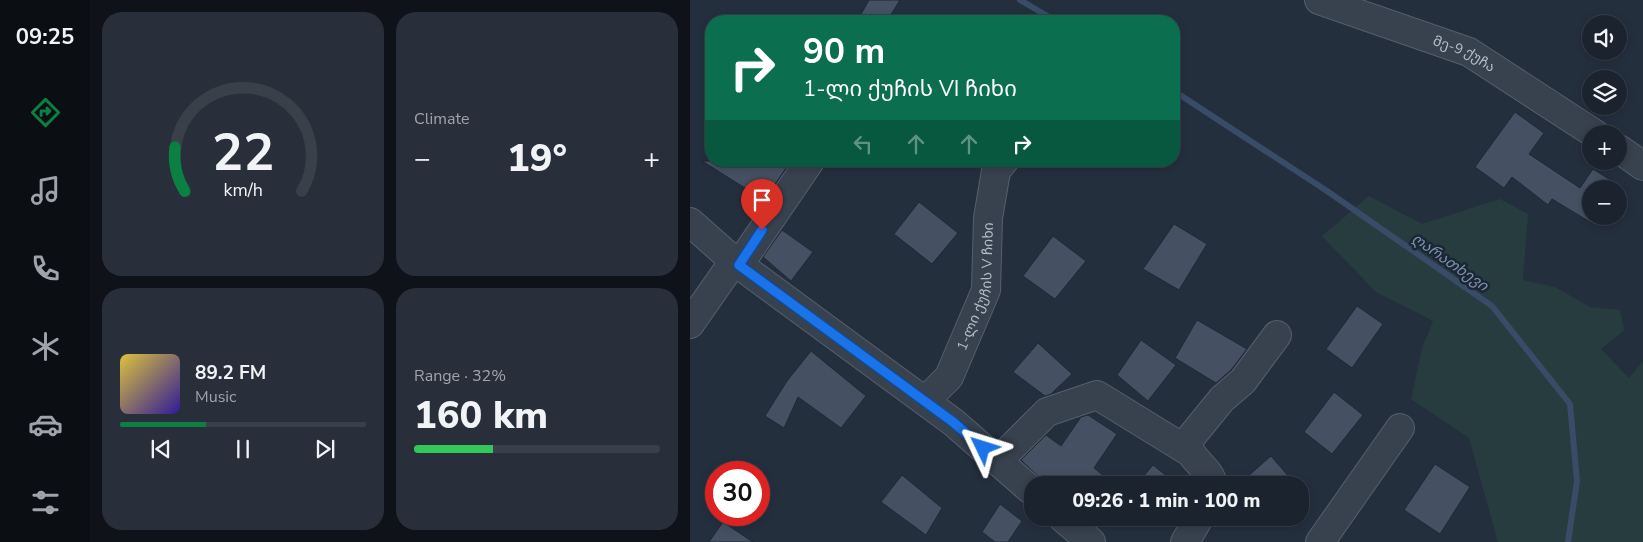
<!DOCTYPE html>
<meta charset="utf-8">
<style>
:root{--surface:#1b232e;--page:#282f3a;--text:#f1f3f6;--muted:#a0a4aa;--line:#39404a;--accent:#0b8043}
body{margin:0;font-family:"Nunito Sans","Noto Sans Georgian",sans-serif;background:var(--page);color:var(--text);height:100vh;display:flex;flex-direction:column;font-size:19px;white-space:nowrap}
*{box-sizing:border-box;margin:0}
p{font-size:16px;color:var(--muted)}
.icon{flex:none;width:28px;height:28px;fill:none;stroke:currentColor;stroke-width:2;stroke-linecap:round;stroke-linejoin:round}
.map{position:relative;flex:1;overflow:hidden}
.details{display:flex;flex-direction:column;gap:12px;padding:12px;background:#0f1319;width:600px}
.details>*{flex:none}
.guide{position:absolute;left:15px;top:15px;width:475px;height:152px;border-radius:20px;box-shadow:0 2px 8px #0003,0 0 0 1px var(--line);background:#0b6e4f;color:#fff;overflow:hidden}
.tools{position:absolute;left:892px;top:15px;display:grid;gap:10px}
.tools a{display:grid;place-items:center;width:45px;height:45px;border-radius:50%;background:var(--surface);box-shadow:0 2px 8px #0003,0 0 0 1px var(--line);font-size:25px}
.speed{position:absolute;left:15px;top:461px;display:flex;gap:10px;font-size:25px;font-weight:700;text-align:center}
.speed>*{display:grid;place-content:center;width:65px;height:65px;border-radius:50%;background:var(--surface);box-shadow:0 2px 8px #0003,0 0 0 1px var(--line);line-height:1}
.speed .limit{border:8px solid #d22;background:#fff;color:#111}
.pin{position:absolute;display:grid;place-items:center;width:42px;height:42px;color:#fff;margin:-51px -21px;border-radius:50% 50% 50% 0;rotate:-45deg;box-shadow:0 0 5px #0007}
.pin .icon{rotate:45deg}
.me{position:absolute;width:55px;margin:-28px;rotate:311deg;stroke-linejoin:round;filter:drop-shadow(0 0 4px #0008)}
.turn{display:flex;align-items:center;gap:18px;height:105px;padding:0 15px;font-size:22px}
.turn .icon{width:65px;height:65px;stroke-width:2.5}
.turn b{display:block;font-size:35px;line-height:42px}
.lanes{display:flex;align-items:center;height:48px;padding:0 15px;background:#0003;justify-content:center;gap:25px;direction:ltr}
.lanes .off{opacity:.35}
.big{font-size:38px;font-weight:800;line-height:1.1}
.details .tile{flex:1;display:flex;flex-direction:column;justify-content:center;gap:8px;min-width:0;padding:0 18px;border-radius:20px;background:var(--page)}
.details .dial{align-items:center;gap:0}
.dial svg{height:130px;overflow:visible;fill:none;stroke:var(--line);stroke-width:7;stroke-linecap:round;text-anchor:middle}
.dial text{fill:var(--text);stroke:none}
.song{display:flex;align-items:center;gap:15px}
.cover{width:60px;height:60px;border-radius:8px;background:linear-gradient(135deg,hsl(50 70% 55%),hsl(250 70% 35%))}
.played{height:5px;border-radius:2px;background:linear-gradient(90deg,var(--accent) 35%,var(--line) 35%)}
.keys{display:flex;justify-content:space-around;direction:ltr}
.heat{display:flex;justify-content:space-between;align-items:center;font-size:28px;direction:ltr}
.charge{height:8px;border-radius:4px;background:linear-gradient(90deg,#34c759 32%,var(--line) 0)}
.details .tiles{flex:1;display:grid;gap:12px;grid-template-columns:repeat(2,1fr)}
.trip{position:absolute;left:334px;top:476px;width:285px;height:50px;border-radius:20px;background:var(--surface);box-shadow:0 2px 8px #0003,0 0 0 1px var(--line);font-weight:800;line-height:50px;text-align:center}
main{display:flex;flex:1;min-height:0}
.tab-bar{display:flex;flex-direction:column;width:90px;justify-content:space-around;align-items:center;background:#0b0e12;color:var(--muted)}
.tab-bar .icon{width:35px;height:35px}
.tab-bar .selected{color:var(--accent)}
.tab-bar b{font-size:22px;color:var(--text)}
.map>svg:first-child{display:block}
.green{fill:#263c3f}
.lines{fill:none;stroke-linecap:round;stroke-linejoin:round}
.stream{stroke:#394c67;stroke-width:6}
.building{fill:#455162;stroke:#1f2835}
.minor-casing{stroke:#565f6c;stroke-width:30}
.minor{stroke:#38414e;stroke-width:28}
.route-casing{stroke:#114b97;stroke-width:12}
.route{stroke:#1a73e8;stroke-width:9}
.labels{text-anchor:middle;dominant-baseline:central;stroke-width:5;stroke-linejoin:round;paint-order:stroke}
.street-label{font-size:14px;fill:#b4bcc9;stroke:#1d2633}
.water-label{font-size:15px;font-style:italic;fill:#7c92b1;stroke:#1d2633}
</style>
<main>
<nav class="tab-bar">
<b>09:25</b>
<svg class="icon selected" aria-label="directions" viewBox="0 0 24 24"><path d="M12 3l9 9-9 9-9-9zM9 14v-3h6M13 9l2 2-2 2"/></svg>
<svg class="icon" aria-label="music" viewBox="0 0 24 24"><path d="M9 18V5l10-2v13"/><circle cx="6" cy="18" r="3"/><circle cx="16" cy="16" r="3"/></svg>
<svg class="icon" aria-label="phone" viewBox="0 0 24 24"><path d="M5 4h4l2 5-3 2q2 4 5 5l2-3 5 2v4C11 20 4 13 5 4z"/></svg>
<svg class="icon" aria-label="climate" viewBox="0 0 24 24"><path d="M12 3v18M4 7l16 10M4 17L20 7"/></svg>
<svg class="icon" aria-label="car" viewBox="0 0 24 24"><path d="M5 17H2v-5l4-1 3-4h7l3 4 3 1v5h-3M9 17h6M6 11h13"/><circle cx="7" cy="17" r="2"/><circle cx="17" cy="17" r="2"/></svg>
<svg class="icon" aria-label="filters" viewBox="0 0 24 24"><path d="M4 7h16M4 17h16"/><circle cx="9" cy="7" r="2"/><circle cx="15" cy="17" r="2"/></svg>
</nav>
<section class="details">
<div class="tiles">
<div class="tile dial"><svg viewBox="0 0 100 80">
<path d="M14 69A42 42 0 1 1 86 69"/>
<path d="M14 69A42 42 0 0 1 8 42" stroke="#0b8043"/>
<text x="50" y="56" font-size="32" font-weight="700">22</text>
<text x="50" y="72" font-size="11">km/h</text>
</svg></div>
<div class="tile"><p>Climate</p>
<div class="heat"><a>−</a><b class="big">19°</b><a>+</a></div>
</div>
<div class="tile">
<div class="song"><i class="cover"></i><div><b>89.2 FM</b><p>Music</p></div></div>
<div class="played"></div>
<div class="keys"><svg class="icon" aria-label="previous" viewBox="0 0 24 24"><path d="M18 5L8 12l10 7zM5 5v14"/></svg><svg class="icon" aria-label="pause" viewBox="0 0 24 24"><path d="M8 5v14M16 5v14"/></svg><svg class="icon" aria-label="next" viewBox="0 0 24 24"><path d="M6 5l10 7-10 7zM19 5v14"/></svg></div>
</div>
<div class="tile"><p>Range · 32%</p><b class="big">160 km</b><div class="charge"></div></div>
</div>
</section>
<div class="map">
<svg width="953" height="542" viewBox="0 0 953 542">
<rect width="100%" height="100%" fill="#242f3e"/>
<path class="green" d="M 679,196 L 732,224 L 810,199 L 838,214 L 833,280 L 865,287 L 900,307 L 930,310 L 934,330 L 911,349 L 939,378 L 953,361 L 953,542 L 808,542 L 779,438 L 721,399 L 732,348 L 743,321 L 686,292 L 632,236 Z"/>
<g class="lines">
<path class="stream" d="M 330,0 L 366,21
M 484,91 L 637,191 L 802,306 L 880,404 L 887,481 L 878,542"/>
</g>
<path class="building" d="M 179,0 L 210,0 L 197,21 L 180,21 L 170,16 Z
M 825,112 L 854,133 L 839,154 L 890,188 L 903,169 L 930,186 L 928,189 L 901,189 L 901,216 L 910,216 L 905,225 L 862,199 L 858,205 L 822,177 L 814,188 L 785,167 Z
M 12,161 L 101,161 L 74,200 Z
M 229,202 L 268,233 L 242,264 L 204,234 Z
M 484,224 L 517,244 L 489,290 L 453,269 Z
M 92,230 L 123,252 L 101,281 L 73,257 Z
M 363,236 L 396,261 L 365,299 L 333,276 Z
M 667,306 L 693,324 L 662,368 L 636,349 Z
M 507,320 L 557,349 L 541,370 L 526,383 L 485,358 Z
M 451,340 L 486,365 L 458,401 L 427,375 Z
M 348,343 L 382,374 L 361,394 L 355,396 L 323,372 Z
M 121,351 L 176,396 L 151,428 L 108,397 L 94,428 L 75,416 L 97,381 Z
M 644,392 L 673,415 L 642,454 L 614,432 Z
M 398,415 L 427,434 L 404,468 L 425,485 L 357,485 L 331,460 L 356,435 L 371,446 L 391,417 Z
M 581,456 L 606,485 L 548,485 Z
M 745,464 L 780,487 L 750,534 L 714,510 Z
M 463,465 L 488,485 L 446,485 Z
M 212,475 L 252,508 L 236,535 L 191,502 Z
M 310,504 L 332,521 L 318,542 L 305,542 L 292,532 Z
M 33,522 L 63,542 L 19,542 Z"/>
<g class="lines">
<defs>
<g id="minor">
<path id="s1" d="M 629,0 L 779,52 L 905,134"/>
<path d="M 929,149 L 953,166"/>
<path d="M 0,222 L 44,261 L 263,422 L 342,491"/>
<path d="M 49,265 L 120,161"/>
<path d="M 0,324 L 44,261"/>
<path id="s2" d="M 235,401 L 259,377 L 296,290 L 298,218 L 306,171 L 314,161"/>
<path d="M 308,461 L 357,412 L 407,395 L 498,451"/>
<path d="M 523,485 C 520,467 500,461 497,442 L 532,399 L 553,381 L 587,335"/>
<path d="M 373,518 L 401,542"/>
<path d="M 495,542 L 509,518"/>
<path d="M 630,542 L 710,428"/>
</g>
</defs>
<use href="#minor" class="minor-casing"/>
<use href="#minor" class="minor"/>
</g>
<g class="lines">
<defs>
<path id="route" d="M 72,230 L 49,265 L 263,422 L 293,448"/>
</defs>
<use href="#route" class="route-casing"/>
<use href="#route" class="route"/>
</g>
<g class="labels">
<g class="street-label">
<text stroke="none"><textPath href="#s1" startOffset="155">მე-9 ქუჩა</textPath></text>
<text stroke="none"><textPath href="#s2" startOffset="130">1-ლი ქუჩის V ჩიხი</textPath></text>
</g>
<g class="water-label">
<text transform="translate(760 262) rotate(35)">ღარათხევი</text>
</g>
</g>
</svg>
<div class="tools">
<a><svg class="icon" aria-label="sound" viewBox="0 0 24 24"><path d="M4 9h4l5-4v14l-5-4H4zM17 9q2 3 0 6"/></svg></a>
<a><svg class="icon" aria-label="layers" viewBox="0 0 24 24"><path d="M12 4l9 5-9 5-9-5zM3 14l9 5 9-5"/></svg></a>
<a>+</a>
<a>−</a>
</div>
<div class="speed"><div class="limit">30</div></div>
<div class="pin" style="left:72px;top:230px;background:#d93025"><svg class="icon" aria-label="arrive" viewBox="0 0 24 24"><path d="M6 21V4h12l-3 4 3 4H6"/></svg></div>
<svg class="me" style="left:293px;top:448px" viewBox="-20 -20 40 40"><path d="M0-17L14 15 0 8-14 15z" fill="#1a73e8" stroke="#fff" stroke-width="4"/></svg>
<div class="trip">09:26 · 1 min · 100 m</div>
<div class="guide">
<div class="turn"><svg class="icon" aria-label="right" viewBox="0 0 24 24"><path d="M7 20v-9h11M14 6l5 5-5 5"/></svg><div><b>90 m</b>1-ლი ქუჩის VI ჩიხი</div></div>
<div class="lanes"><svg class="icon off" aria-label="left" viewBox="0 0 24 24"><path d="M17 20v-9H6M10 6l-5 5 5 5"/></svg><svg class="icon off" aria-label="ahead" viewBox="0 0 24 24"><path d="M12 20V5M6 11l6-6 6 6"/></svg><svg class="icon off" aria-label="ahead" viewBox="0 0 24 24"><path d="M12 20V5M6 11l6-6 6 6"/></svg><svg class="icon" aria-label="right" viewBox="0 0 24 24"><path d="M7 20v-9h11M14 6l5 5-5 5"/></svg></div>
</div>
</div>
</main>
